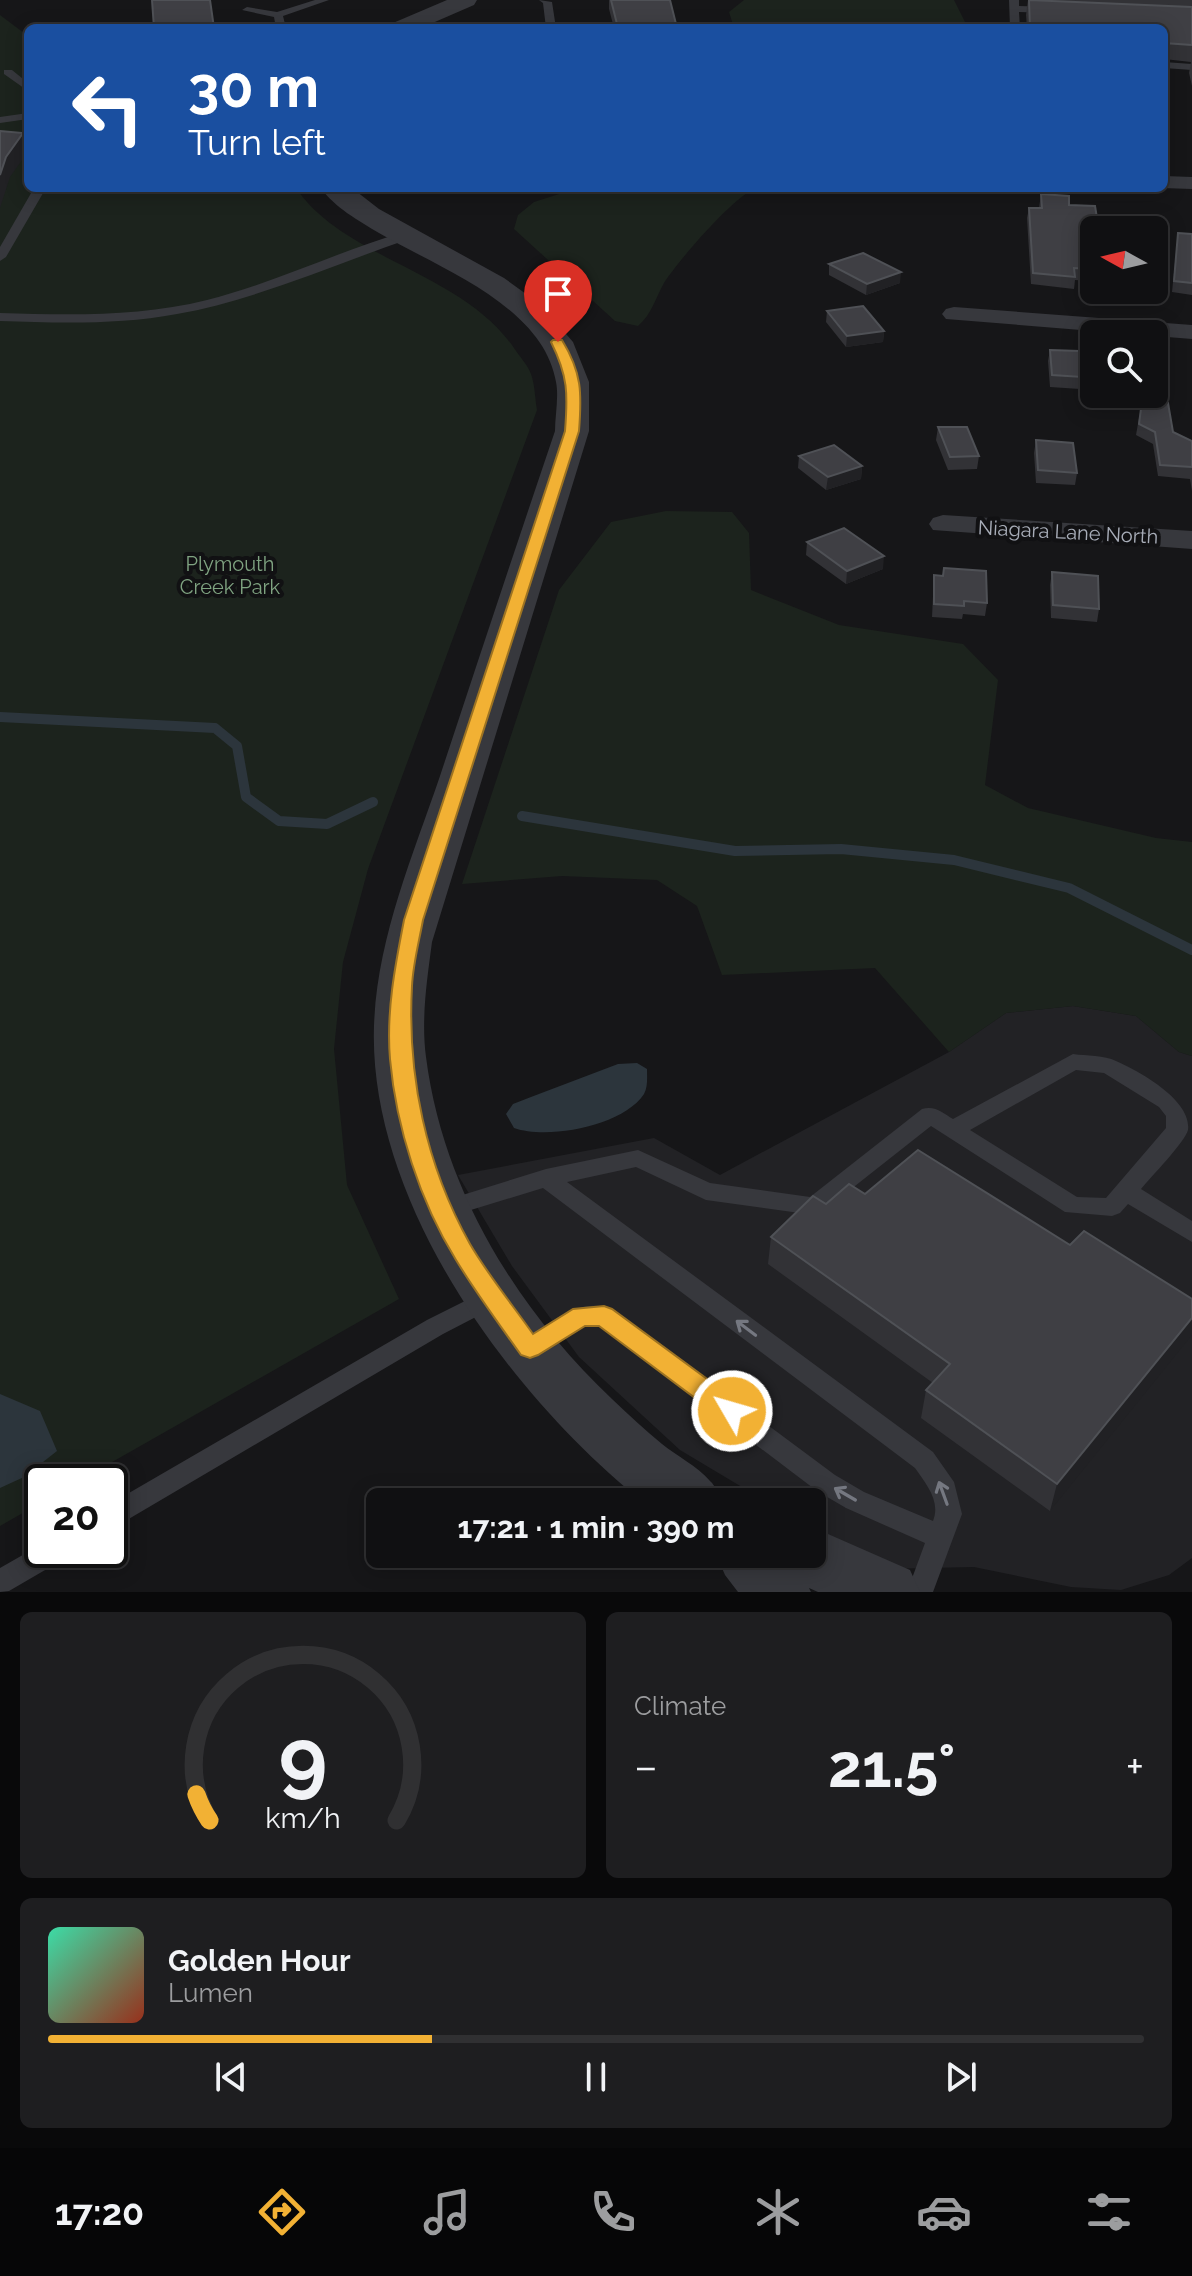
<!DOCTYPE html>
<meta charset="utf-8">
<style>
:root{--surface:#101012;--page:#1e1e20;--text:#f1f3f6;--muted:#9c9d9f;--line:#303032;--accent:#f2b134}
body{margin:0;font-family:Raleway,sans-serif;background:var(--page);color:var(--text);height:100vh;display:flex;flex-direction:column;font-size:30px;white-space:nowrap}
*{box-sizing:border-box;margin:0}
p{font-size:26px;color:var(--muted)}
.icon{flex:none;width:44px;height:44px;fill:none;stroke:currentColor;stroke-width:2;stroke-linecap:round;stroke-linejoin:round}
.map{position:relative;height:1592px;overflow:hidden}
.details{display:flex;flex-direction:column;gap:20px;padding:20px;background:#09090a;flex:1}
.details>*{flex:none}
.banner{position:absolute;left:24px;top:24px;width:1144px;height:168px;border-radius:12px;box-shadow:0 4px 20px #0003,0 0 0 2px var(--line);background:#1a4fa0;color:#fff;overflow:hidden}
.needle{width:52px;rotate:278deg}
.tools{position:absolute;left:1080px;top:216px;display:grid;gap:16px}
.tools a{display:grid;place-items:center;width:88px;height:88px;border-radius:12px;background:var(--surface);box-shadow:0 4px 20px #0003,0 0 0 2px var(--line);font-size:40px}
.speed{position:absolute;left:24px;top:1464px;display:flex;gap:16px;font-size:40px;font-weight:700;text-align:center}
.speed>*{display:grid;place-content:center;width:104px;height:104px;border-radius:50%;background:var(--surface);box-shadow:0 4px 20px #0003,0 0 0 2px var(--line);line-height:1}
.speed .limit{border:4px solid #111;border-radius:12px;background:#fff;color:#111}
.pin{position:absolute;display:grid;place-items:center;width:68px;height:68px;color:#fff;margin:-82px -34px;border-radius:50% 50% 50% 0;rotate:-45deg;box-shadow:0 0 8px #0007}
.pin .icon{rotate:45deg}
.me{position:absolute;width:88px;margin:-44px;rotate:308deg;stroke-linejoin:round;filter:drop-shadow(0 0 6px #0008)}
.turn{display:flex;align-items:center;gap:28px;height:168px;padding:0 32px;font-size:36px}
.turn .icon{width:104px;height:104px;stroke-width:2.5}
.turn b{display:block;font-size:56px;line-height:68px}
.big{font-size:60px;font-weight:700;line-height:1.1}
.details .widget{flex:1;display:flex;flex-direction:column;justify-content:center;gap:12px;min-width:0;padding:0 28px;border-radius:12px;background:var(--page)}
.details .dial{align-items:center;gap:0}
.dial svg{height:208px;overflow:visible;fill:none;stroke:var(--line);stroke-width:7;stroke-linecap:round;text-anchor:middle}
.dial text{fill:var(--text);stroke:none}
.song{display:flex;align-items:center;gap:24px}
.cover{width:96px;height:96px;border-radius:12px;background:linear-gradient(135deg,hsl(160 70% 55%),hsl(10 70% 35%))}
.played{height:8px;border-radius:4px;background:linear-gradient(90deg,var(--accent) 35%,var(--line) 35%)}
.keys{display:flex;justify-content:space-around;direction:ltr}
.heat{display:flex;justify-content:space-between;align-items:center;font-size:44px;direction:ltr}
.details .tiles{flex:1;display:grid;gap:20px;grid-template-columns:1fr 1fr}
.widget:last-child{grid-column:span 2}
.trip{position:absolute;left:366px;top:1488px;width:460px;height:80px;border-radius:12px;background:var(--surface);box-shadow:0 4px 20px #0003,0 0 0 2px var(--line);font-weight:700;line-height:80px;text-align:center}
.dock{display:flex;height:128px;justify-content:space-around;align-items:center;background:#060607;color:var(--muted)}
.dock .icon{width:56px;height:56px}
.dock .selected{color:var(--accent)}
.dock b{font-size:36px;color:var(--text)}
.map>svg:first-child{display:block}
.built{fill:#222225}
.green{fill:#1c231d}
.water{fill:#2c353c}
.lines{fill:none;stroke-linecap:round;stroke-linejoin:round}
.stream{stroke:#2c353c;stroke-width:10}
.service{fill:#37383d;fill-rule:evenodd}
.minor{fill:#37383d;fill-rule:evenodd}
.tertiary{fill:#37383d;fill-rule:evenodd}
.wall{fill:#323236}
.shaded-wall{fill:#212124}
.building{fill:#3f3f44;stroke:#4f5156;stroke-width:2}
.oneway{stroke:#757881}
.route{fill:#f2b134;stroke:#9d7322;stroke-width:2}
.labels{text-anchor:middle;dominant-baseline:central;stroke-width:8;stroke-linejoin:round;paint-order:stroke}
.street-label{font-size:20px;fill:#a8adb8;stroke:#111113}
.park-label{font-size:20px;fill:#7fa381;stroke:#111113}
</style>
<div class="map">
<svg width="1192" height="1592" viewBox="0 0 1192 1592">
<rect width="100%" height="100%" fill="#161618"/>
<path class="built" d="M 1073,1006 L 1136,1016 L 1179,1052 L 1192,1056 L 1192,1558 L 1169,1575 L 1121,1590 L 1071,1587 L 974,1567 L 880,1569 L 812,1529 L 812,1502 L 767,1502 L 680,1450 L 579,1357 L 512,1266 L 458,1175 L 654,1138 L 720,1175 L 949,1052 L 1006,1013 Z"/>
<path class="green" d="M 744,0 L 954,0 L 968,28 L 734,28 L 729,12 Z
M 0,15 L 28,36 L 28,188 L 296,188 C 344,259 462,272 514,348 C 519,356 528,365 531,374 C 535,385 535,399 537,410 L 368,869 L 343,962 L 334,1049 L 347,1185 L 399,1299 L 77,1482 L 42,1482 L 42,1502 L 0,1526 Z
M 578,188 L 756,188 C 734,196 678,261 664,283 C 655,299 652,314 638,326 L 615,321 L 514,229 L 518,215 L 534,202 Z
M 666,511 L 732,512 L 749,533 L 751,590 L 839,625 L 963,644 L 998,680 L 985,785 L 1028,808 L 1156,838 L 1192,842 L 1192,1056 L 1179,1052 L 1136,1016 L 1073,1006 L 1006,1013 L 949,1052 L 875,968 L 722,975 L 697,906 L 657,880 L 562,876 L 462,884 L 559,590 L 611,522 Z"/>
<path class="water" d="M 637,1063 L 647,1069 C 647,1077 648,1087 644,1094 C 623,1126 548,1140 514,1128 L 506,1114 L 513,1104 L 531,1097 L 618,1064 Z
M 0,1394 L 40,1411 L 57,1451 L 24,1477 L 0,1488 Z"/>
<g class="lines">
<path class="stream" d="M 0,717 L 215,728 L 237,746 L 246,797 L 279,821 L 327,824 L 373,802
M 522,816 L 735,851 L 841,849 L 954,860 L 1069,888 L 1192,950"/>
<path class="service" d="M 315,0 L 329,0 L 283,16 L 286,28 L 276,28 L 274,17 L 242,10 L 247,7 L 277,12 Z
M 539,0 L 552,2 L 556,28 L 546,28 L 543,3 Z
M 1009,0 L 1019,0 L 1019,6 L 1052,7 L 1057,10 L 1052,13 L 1019,12 L 1020,28 L 1010,28 Z
M 1164,62 L 1192,64 L 1192,70 L 1164,68 Z
M 4,70 L 12,70 L 28,83 L 28,91 L 4,74 Z
M 28,113 L 28,119 L 0,123 L 0,117 Z
M 34,188 L 46,188 L 6,257 L 0,261 L 0,247 Z
M 405,232 L 409,233 L 409,239 C 333,265 256,300 177,314 C 118,325 59,323 0,321 L 0,313 C 70,315 139,317 207,300 C 275,283 338,251 405,232 Z
M 1073,1054 C 1087,1056 1104,1055 1116,1061 C 1139,1071 1192,1100 1188,1130 C 1185,1142 1150,1178 1141,1189 L 1192,1221 L 1192,1242 L 1128,1204 L 1120,1213 L 1112,1216 L 1065,1212 L 931,1126 L 822,1212 L 814,1215 L 706,1200 L 636,1167 L 567,1182 L 933,1452 L 954,1482 L 962,1514 L 933,1592 L 907,1592 L 925,1543 L 846,1508 L 817,1491 L 599,1326 L 585,1326 L 533,1356 L 525,1353 L 521,1346 L 525,1339 C 552,1322 579,1297 612,1309 L 835,1475 L 864,1492 L 933,1521 C 941,1501 926,1484 915,1468 L 543,1188 L 448,1217 L 440,1214 L 437,1208 L 440,1202 L 546,1169 L 638,1150 L 710,1183 L 810,1197 L 922,1109 C 935,1105 943,1113 953,1119 ZM 1076,1070 L 1104,1073 L 1159,1107 L 1166,1116 L 1166,1128 L 1106,1198 L 1077,1197 L 970,1130 Z
M 489,1289 L 497,1292 L 501,1299 L 497,1306 L 443,1334 L 110,1530 L 110,1504 L 427,1320 Z
M 42,1544 L 42,1550 L 68,1550 L 64,1559 L 9,1591 L 0,1592 L 0,1568 Z"/>
<path class="minor" d="M 1164,176 L 1192,177 L 1192,189 L 1162,188 Z
M 954,307 L 1192,325 L 1192,339 L 946,319 L 942,314 L 946,309 Z
M 943,515 L 1192,531 L 1192,549 L 933,530 L 929,524 L 933,518 Z"/>
<path class="tertiary" d="M 447,0 L 477,0 L 474,5 L 421,28 L 389,28 L 393,23 Z
M 321,188 L 352,188 L 379,209 L 504,278 L 540,304 L 573,342 L 589,382 L 589,431 L 432,942 C 427,980 421,1019 426,1057 C 443,1189 516,1308 612,1399 C 628,1414 645,1430 662,1444 C 677,1456 697,1466 710,1481 C 716,1486 718,1495 721,1502 L 643,1502 C 511,1397 368,1202 374,1026 C 377,939 412,858 440,776 C 478,661 516,546 555,431 C 555,416 559,397 556,382 C 543,305 438,268 379,233 C 359,221 334,207 321,188 Z
M 812,1527 L 910,1570 L 920,1592 L 818,1592 L 809,1588 L 811,1592 L 738,1592 L 725,1575 L 716,1554 L 812,1554 Z"/>
</g>
<path class="wall" d="M 609,0 L 670,0 L 677,28 L 614,28 L 609,9 Z
M 1028,0 L 1192,0 L 1192,86 L 1189,73 L 1191,62 L 1164,59 L 1164,28 L 1027,28 L 1026,15 Z
M 1041,194 L 1069,205 L 1094,230 L 1094,281 L 1075,280 L 1074,289 L 1031,284 L 1027,218 L 1029,208 L 1039,208 Z
M 1178,233 L 1192,234 L 1192,295 L 1172,292 Z
M 829,264 L 900,283 L 866,295 L 829,275 Z
M 827,311 L 884,331 L 883,342 L 846,347 L 826,322 Z
M 1050,350 L 1082,377 L 1080,389 L 1050,387 L 1048,361 Z
M 1142,401 L 1173,432 L 1192,441 L 1192,491 L 1190,479 L 1158,476 L 1153,444 L 1136,435 Z
M 938,427 L 979,456 L 977,469 L 948,470 L 936,440 Z
M 1036,440 L 1077,473 L 1075,485 L 1036,483 L 1034,453 Z
M 799,456 L 862,466 L 861,479 L 826,490 L 798,468 Z
M 807,542 L 883,569 L 846,584 L 806,555 Z
M 1052,572 L 1099,609 L 1097,622 L 1051,618 L 1050,585 Z
M 934,575 L 987,603 L 985,616 L 963,614 L 962,619 L 932,617 Z
M 865,1194 L 1070,1245 L 1192,1299 L 1050,1511 L 921,1418 L 926,1390 L 933,1383 L 768,1264 L 771,1237 L 826,1204 Z"/>
<path class="shaded-wall" d="M 23,133 L 27,153 L 10,177 L 0,208 L 0,175 L 6,157 Z
M 901,272 L 900,283 L 866,295 L 867,284 Z
M 884,331 L 883,342 L 846,347 L 847,336 Z
M 862,466 L 861,479 L 826,490 L 828,477 Z
M 884,556 L 883,569 L 846,584 L 847,571 Z
M 1192,1318 L 1192,1335 L 1050,1511 L 1057,1484 Z"/>
<path class="building" d="M 152,0 L 210,0 L 214,28 L 154,28 Z
M 611,0 L 670,0 L 677,28 L 618,28 Z
M 1029,0 L 1192,7 L 1192,45 L 1164,43 L 1164,28 L 1030,28 Z
M 0,131 L 23,133 L 6,157 L 0,175 Z
M 1041,194 L 1069,196 L 1069,205 L 1095,206 L 1099,230 L 1094,230 L 1094,269 L 1074,268 L 1075,277 L 1033,273 L 1029,208 L 1042,208 Z
M 1178,233 L 1192,234 L 1192,283 L 1174,281 Z
M 863,253 L 901,272 L 867,284 L 829,264 Z
M 863,306 L 884,331 L 847,336 L 827,311 Z
M 1050,350 L 1079,351 L 1082,377 L 1052,375 Z
M 1142,401 L 1168,403 L 1173,432 L 1192,441 L 1192,467 L 1160,465 L 1155,432 L 1139,424 Z
M 938,427 L 967,427 L 979,456 L 950,457 Z
M 1036,440 L 1073,443 L 1077,473 L 1038,470 Z
M 834,445 L 862,466 L 828,477 L 799,456 Z
M 844,528 L 884,556 L 847,571 L 807,542 Z
M 944,568 L 986,571 L 987,603 L 964,601 L 964,606 L 934,604 L 934,575 L 943,576 Z
M 1052,572 L 1098,576 L 1099,609 L 1053,605 Z
M 918,1150 L 1070,1245 L 1084,1231 L 1192,1299 L 1192,1318 L 1057,1484 L 926,1390 L 950,1364 L 771,1237 L 813,1196 L 826,1204 L 849,1184 L 865,1194 Z"/>
<defs><path id="oneway-shaft" d="M-6 0H5M1.5-3L5.5 0L1.5 3" fill="none" stroke-width="1.6" stroke-linecap="round" stroke-linejoin="round" transform="scale(2)"/></defs>
<g class="oneway">
<use href="#oneway-shaft" transform="translate(746 1328) rotate(-143)"/>
<use href="#oneway-shaft" transform="translate(943 1493) rotate(-110)"/>
<use href="#oneway-shaft" transform="translate(845 1494) rotate(-150)"/>
</g>
<path class="route" d="M 553,340 L 562,340 C 582,373 582,393 579,431 L 423,920 C 419,942 413,964 412,986 C 407,1076 426,1165 470,1244 C 488,1275 512,1304 533,1334 L 573,1309 L 604,1306 L 612,1309 L 741,1404 L 744,1411 L 741,1419 L 732,1422 L 723,1419 L 599,1326 L 585,1326 L 538,1355 L 530,1358 L 521,1355 C 499,1324 476,1293 456,1260 C 420,1202 396,1127 390,1059 C 386,1012 395,966 404,920 L 565,431 C 568,394 568,376 551,342 Z"/>
<g class="labels">
<g class="street-label">
<text transform="translate(1068 532) rotate(3)">Niagara Lane North</text>
</g>
<g class="park-label">
<text x="230" y="564">Plymouth<tspan x="230" dy="23">Creek Park</tspan></text>
</g>
</g>
</svg>
<div class="tools">
<a><svg class="needle" viewBox="-14 -14 28 28"><path d="M0-13l5 13h-10z" fill="#e53935"/><path d="M0 13l5-13h-10z" fill="#9c9d9f"/></svg></a>
<a><svg class="icon" aria-label="search" viewBox="0 0 24 24"><circle cx="10" cy="10" r="6"/><path d="M15 15l6 6"/></svg></a>
</div>
<div class="speed"><div class="limit">20</div></div>
<div class="pin" style="left:558px;top:342px;background:#d93025"><svg class="icon" aria-label="arrive" viewBox="0 0 24 24"><path d="M6 21V4h12l-3 4 3 4H6"/></svg></div>
<svg class="me" style="left:732px;top:1411px" viewBox="-20 -20 40 40"><circle r="17" fill="#f2b134" stroke="#fff" stroke-width="3"/><path d="M0-11L8 9 0 5-8 9z" fill="#fff"/></svg>
<div class="trip">17:21 · 1 min · 390 m</div>
<div class="banner">
<div class="turn"><svg class="icon" aria-label="left" viewBox="0 0 24 24"><path d="M17 20v-9H6M10 6l-5 5 5 5"/></svg><div><b>30 m</b>Turn left</div></div>
</div>
</div>
<section class="details">
<div class="tiles">
<div class="widget dial"><svg viewBox="0 0 100 80">
<path d="M14 69A42 42 0 1 1 86 69"/>
<path d="M14 69A42 42 0 0 1 9 59" stroke="#f2b134"/>
<text x="50" y="56" font-size="32" font-weight="700">9</text>
<text x="50" y="72" font-size="11">km/h</text>
</svg></div>
<div class="widget"><p>Climate</p>
<div class="heat"><a>−</a><b class="big">21.5°</b><a>+</a></div>
</div>
<div class="widget">
<div class="song"><i class="cover"></i><div><b>Golden Hour</b><p>Lumen</p></div></div>
<div class="played"></div>
<div class="keys"><svg class="icon" aria-label="previous" viewBox="0 0 24 24"><path d="M18 5L8 12l10 7zM5 5v14"/></svg><svg class="icon" aria-label="pause" viewBox="0 0 24 24"><path d="M8 5v14M16 5v14"/></svg><svg class="icon" aria-label="next" viewBox="0 0 24 24"><path d="M6 5l10 7-10 7zM19 5v14"/></svg></div>
</div>
</div>
</section>
<nav class="dock">
<b>17:20</b>
<svg class="icon selected" aria-label="directions" viewBox="0 0 24 24"><path d="M12 3l9 9-9 9-9-9zM9 14v-3h6M13 9l2 2-2 2"/></svg>
<svg class="icon" aria-label="music" viewBox="0 0 24 24"><path d="M9 18V5l10-2v13"/><circle cx="6" cy="18" r="3"/><circle cx="16" cy="16" r="3"/></svg>
<svg class="icon" aria-label="phone" viewBox="0 0 24 24"><path d="M5 4h4l2 5-3 2q2 4 5 5l2-3 5 2v4C11 20 4 13 5 4z"/></svg>
<svg class="icon" aria-label="climate" viewBox="0 0 24 24"><path d="M12 3v18M4 7l16 10M4 17L20 7"/></svg>
<svg class="icon" aria-label="car" viewBox="0 0 24 24"><path d="M5 17H2v-5l4-1 3-4h7l3 4 3 1v5h-3M9 17h6M6 11h13"/><circle cx="7" cy="17" r="2"/><circle cx="17" cy="17" r="2"/></svg>
<svg class="icon" aria-label="filters" viewBox="0 0 24 24"><path d="M4 7h16M4 17h16"/><circle cx="9" cy="7" r="2"/><circle cx="15" cy="17" r="2"/></svg>
</nav>
